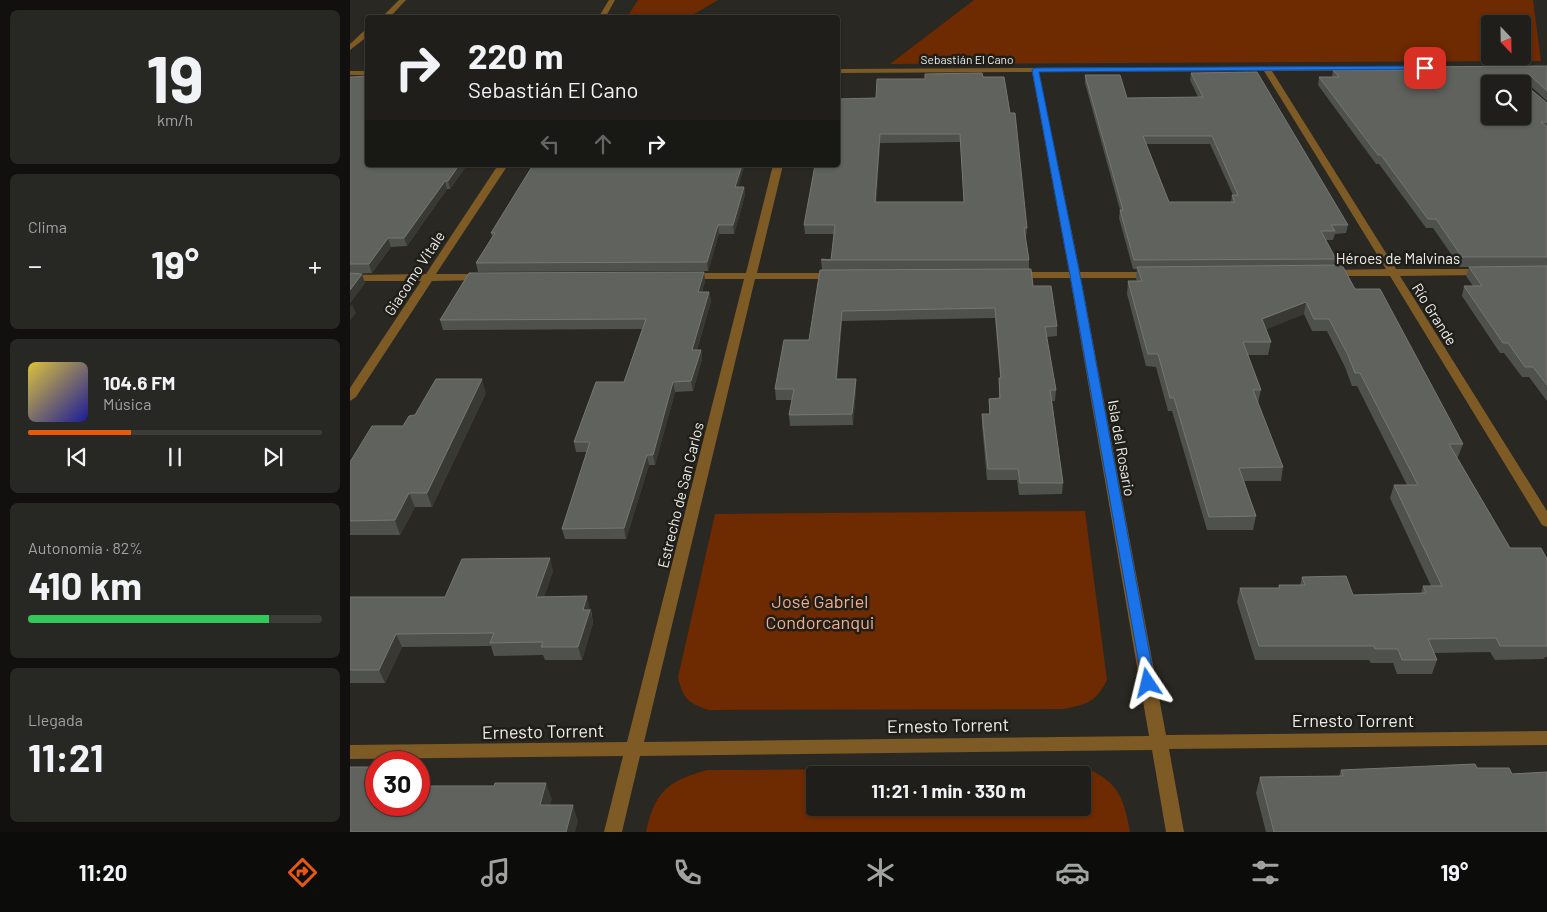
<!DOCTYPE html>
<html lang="es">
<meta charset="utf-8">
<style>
:root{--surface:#1f1e1a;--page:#272723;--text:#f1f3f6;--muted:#a1a2a2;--line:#3c3c39;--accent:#ea580c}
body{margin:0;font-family:Barlow,sans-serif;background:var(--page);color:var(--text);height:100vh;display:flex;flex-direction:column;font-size:19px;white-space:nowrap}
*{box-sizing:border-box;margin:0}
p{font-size:16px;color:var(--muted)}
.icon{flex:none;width:28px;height:28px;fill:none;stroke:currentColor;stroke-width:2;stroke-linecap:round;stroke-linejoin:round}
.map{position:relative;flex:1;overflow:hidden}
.drawer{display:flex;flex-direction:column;gap:10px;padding:10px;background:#11100e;width:350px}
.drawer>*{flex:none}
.top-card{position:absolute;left:15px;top:15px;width:475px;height:152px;border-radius:5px;box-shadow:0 1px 4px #0004,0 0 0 1px var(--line);background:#1f1e1a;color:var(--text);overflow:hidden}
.needle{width:32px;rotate:158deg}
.controls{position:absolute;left:1131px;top:15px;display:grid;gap:10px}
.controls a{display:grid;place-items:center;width:50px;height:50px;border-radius:5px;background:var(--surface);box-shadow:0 1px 4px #0004,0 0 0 1px var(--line);font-size:25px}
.speed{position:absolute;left:15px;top:751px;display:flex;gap:10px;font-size:25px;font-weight:700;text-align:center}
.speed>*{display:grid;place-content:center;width:65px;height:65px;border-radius:50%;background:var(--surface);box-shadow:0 1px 4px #0004,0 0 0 1px var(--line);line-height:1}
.speed .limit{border:8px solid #d22;background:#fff;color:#111}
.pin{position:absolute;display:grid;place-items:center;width:42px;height:42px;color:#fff;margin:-21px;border-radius:10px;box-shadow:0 2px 8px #0006}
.me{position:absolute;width:55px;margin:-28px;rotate:350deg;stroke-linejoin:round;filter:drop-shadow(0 0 4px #0008)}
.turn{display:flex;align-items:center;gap:18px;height:105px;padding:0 20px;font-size:22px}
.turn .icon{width:65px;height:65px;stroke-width:2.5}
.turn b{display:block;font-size:35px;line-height:42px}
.lanes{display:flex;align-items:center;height:48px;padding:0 20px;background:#0003;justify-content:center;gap:25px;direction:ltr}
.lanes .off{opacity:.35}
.big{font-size:38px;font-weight:700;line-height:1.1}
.drawer .card{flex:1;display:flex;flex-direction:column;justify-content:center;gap:8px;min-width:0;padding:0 18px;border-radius:8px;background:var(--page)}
.drawer .dial{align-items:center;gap:0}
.dial b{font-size:65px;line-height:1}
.song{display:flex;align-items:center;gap:15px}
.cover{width:60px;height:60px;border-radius:8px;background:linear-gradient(135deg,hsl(50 70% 55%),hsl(240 70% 35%))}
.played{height:5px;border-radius:2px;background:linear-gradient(90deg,var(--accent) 35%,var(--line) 35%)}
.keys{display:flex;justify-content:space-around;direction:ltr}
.heat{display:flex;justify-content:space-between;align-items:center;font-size:28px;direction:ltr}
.charge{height:8px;border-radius:4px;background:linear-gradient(90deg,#34c759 82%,var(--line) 0)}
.trip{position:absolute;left:456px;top:766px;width:285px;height:50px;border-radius:5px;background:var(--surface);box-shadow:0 1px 4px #0004,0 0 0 1px var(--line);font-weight:700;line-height:50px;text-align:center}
.tab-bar{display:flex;height:80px;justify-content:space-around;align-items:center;background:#0c0c0a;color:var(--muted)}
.tab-bar .icon{width:35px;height:35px}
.tab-bar .selected{color:var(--accent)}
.tab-bar b{font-size:22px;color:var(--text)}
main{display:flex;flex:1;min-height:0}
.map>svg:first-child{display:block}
.green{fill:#6e2a00;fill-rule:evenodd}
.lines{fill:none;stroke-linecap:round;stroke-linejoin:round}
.street{fill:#7e5a25;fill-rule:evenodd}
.wall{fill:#4f514c;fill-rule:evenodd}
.shaded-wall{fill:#393934}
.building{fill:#60625d;stroke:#767773;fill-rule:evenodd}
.route{fill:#1a73e8;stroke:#114b97}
.labels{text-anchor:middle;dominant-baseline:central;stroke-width:5;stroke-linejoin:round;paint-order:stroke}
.far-street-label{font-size:12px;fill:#edede9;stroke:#1f1e19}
.street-label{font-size:15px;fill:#edede9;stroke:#1f1e19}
.near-park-label{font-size:18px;fill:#f2ac8c;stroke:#1f1e19}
.near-street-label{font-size:18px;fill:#edede9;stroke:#1f1e19}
</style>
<main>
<section class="drawer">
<div class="card dial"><b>19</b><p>km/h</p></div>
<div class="card"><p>Clima</p>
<div class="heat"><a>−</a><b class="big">19°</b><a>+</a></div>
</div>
<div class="card">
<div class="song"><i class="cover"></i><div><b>104.6 FM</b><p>Música</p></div></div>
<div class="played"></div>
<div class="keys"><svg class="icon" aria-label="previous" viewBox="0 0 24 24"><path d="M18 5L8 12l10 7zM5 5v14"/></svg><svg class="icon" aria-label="pause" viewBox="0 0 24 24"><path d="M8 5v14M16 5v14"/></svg><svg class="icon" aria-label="next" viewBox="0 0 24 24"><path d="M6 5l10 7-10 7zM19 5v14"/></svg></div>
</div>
<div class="card"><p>Autonomía · 82%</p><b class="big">410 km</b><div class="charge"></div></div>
<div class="card"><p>Llegada</p><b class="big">11:21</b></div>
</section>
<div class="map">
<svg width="1197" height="832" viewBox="0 0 1197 832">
<rect width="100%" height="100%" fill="#292822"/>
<path class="green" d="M 288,0 L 368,0 L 339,17 L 277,17 Z
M 624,0 L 1183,0 L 1191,61 L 540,64 ZM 1140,24 L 1172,24 L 1172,56 L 1140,56 Z
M 735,511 L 757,680 C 746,702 738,704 714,709 L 359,710 C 338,703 333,699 328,677 L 365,514 Z
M 735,768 C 768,781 774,798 780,832 L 296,832 C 305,791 318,781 357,770 ZM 465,775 L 732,775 L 732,808 L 465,808 Z"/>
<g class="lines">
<path class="street" d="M 49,0 L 56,0 L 39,18 L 31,18 Z
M 259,0 L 265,0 L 255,18 L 248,18 Z
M 15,30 L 18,30 L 18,36 L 0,50 L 0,44 Z
M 1073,66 L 1074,68 L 1070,70 L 922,71 L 1046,269 L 1132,269 L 1137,272 L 1132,275 L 1050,276 L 1197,511 L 1197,527 L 1192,525 L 1040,276 L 980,276 L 975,273 L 980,270 L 1036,269 L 914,71 L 689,72 L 730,272 L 802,272 L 807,275 L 802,278 L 731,278 L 816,735 L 1197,731 L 1197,745 L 819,749 L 834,832 L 816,832 L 802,750 L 290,756 L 272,832 L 254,832 L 273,756 L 0,759 L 0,745 L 277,742 L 394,279 L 337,279 L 332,276 L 337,273 L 396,273 L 423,165 L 433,165 L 407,273 L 485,273 L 490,276 L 485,279 L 405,279 L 294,742 L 799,736 L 720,278 L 665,278 L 660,275 L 665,272 L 719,272 L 682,72 L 488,73 L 488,69 Z
M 0,71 L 18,71 L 18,75 L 0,75 Z
M 148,165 L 158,165 L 86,274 L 132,274 L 137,277 L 132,280 L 82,281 L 6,397 L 0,401 L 0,388 L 71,281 L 0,281 L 0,275 L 76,274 Z"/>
</g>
<path class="wall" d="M 1197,66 L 1197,101 L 1176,82 L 1173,82 L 1173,83 L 1197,103 L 1197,401 L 1179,377 L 1172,377 L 1154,353 L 1150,353 L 1112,296 L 1114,286 L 1123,286 L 1116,276 L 1119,267 L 1138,267 L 1110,267 L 1083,228 L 1076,228 L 1029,164 L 1026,164 L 968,85 L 969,77 L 982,77 L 983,70 L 1053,70 L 1053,67 Z
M 841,73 L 998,225 L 996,233 L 985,234 L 983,240 L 975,240 L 986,259 L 984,265 L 1005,289 L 1113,444 L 1108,457 L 1107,457 L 1160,548 L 1197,559 L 1197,657 L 1195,657 L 1194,659 L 1145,660 L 1140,652 L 1084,653 L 1087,660 L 1082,674 L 1047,674 L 1043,663 L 1021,663 L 1019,660 L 905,660 L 887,602 L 890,588 L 928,588 L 929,585 L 950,585 L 952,577 L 1003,595 L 1071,593 L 1073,586 L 1081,586 L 1040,498 L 1044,485 L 1057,485 L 1007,386 L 1002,386 L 995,367 L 977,331 L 962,331 L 954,314 L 916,329 L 921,342 L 918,355 L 898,355 L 911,390 L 908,403 L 933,467 L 931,481 L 894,481 L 906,516 L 903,530 L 857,530 L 822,411 L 818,411 L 806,367 L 796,366 L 777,294 L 778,281 L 787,281 L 786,279 L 787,269 L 783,269 L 769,218 L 770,210 L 735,83 L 735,75 L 777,98 L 848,97 L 840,80 ZM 796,144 L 860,144 L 883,195 L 882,195 L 881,202 L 819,202 Z
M 0,77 L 117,165 L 100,189 L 97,189 L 57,246 L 41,247 L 22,273 L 3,274 L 15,283 L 0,303 Z
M 633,77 L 677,228 L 676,237 L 675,237 L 679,260 L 679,269 L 683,286 L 707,326 L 707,336 L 697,337 L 706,390 L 705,401 L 702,401 L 713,483 L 712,494 L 669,495 L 667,480 L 637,480 L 632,425 L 632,414 L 639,414 L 639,399 L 649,398 L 649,378 L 650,378 L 645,318 L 492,321 L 487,379 L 506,390 L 503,425 L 440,426 L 439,415 L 442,400 L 426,400 L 425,389 L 459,340 L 470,270 L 654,269 L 472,270 L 471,260 L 481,260 L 484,234 L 455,234 L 454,225 L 526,98 L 575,79 ZM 610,142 L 614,202 L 526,202 L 530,143 Z
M 389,187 L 394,187 L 395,195 L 384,234 L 369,234 L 358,271 L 128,272 L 126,263 L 142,237 L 141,233 Z
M 354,272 L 355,281 L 352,292 L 359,292 L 361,301 L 347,350 L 351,350 L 352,359 L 343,391 L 325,392 L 305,465 L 299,465 L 276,539 L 215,539 L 212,529 L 237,452 L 226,452 L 224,442 L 274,382 L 292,329 L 93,330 L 90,320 Z
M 136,393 L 82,507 L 65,507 L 50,535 L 0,535 L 0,462 L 53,426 L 65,415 Z
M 203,571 L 194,597 L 241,609 L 243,623 L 232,660 L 195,660 L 193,655 L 144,656 L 141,646 L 52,647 L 35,683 L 0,683 L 0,597 L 95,597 Z
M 1127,768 L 1162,774 L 1197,832 L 916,832 L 906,793 L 910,777 L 989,776 L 991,770 Z"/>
<path class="shaded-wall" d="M 1179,74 L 1176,82 L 1167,83 L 1170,75 Z
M 530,134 L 530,143 L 526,211 L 525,202 Z
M 109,165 L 117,165 L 100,189 L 98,181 Z
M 392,165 L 395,165 L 386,195 L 385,187 Z
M 95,181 L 97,189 L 57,246 L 54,238 Z
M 394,187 L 395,195 L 384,234 L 383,225 Z
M 368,225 L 369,234 L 358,271 L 357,262 Z
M 38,238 L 41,247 L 22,273 L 19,264 Z
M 354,272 L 355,281 L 349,301 L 348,292 Z
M 12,274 L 15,283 L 0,303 L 0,290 Z
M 359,292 L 361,301 L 344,359 L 342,350 Z
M 956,302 L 954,314 L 910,332 L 912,319 Z
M 2,304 L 6,313 L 0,321 L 0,307 Z
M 492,311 L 492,321 L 486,390 L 486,379 Z
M 351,350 L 352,359 L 343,391 L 341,381 Z
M 132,379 L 136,393 L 82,507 L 77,493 Z
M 506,379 L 506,390 L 503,425 L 502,414 Z
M 323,382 L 325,392 L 305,465 L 303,455 Z
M 297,455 L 299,465 L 276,539 L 274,528 Z
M 59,493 L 65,507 L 50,535 L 45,520 Z
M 200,558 L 203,571 L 190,610 L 186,597 Z
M 237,596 L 243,623 L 232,660 L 228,647 L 233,610 Z
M 46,634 L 52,647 L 35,683 L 29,670 Z
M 69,771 L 74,782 L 69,795 Z
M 196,783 L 202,799 L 195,821 L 190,805 Z
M 223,805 L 228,821 L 225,832 L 216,832 Z"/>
<path class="building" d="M 1197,66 L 1197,91 L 1179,74 L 1170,75 L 1172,77 L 1173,83 L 1197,103 L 1197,122 L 1191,122 L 1197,127 L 1197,257 L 1112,257 L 1086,219 L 1078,219 L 1031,155 L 1028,155 L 969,77 L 989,77 L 983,70 L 1056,70 L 1053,67 ZM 1140,84 L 1172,84 L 1172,116 L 1140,116 Z
M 907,72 L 998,225 L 981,225 L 985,231 L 971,231 L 986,259 L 784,260 L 770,210 L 773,210 L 735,75 L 770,75 L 777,98 L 853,97 L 841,73 ZM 793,136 L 862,136 L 888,195 L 882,195 L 885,202 L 819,202 Z
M 632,73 L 633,77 L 654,77 L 660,113 L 665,113 L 677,228 L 674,228 L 679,260 L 471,260 L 472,259 L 481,260 L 485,225 L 454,225 L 465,165 L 488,165 L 488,99 L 526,98 L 527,79 L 575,79 L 575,74 ZM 530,134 L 610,134 L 614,202 L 525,202 Z
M 18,76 L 18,165 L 109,165 L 98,181 L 95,181 L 54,238 L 38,238 L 19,264 L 0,264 L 0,77 Z
M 183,165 L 392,165 L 385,187 L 394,187 L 383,225 L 368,225 L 357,262 L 126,263 L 145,233 L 141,233 Z
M 992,265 L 1005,289 L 1030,289 L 1113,444 L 1099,444 L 1160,548 L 1191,548 L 1197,559 L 1197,646 L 1150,646 L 1146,638 L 1078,639 L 1087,660 L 1052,660 L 1048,649 L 1025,649 L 1024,646 L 909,646 L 890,588 L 930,588 L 929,585 L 955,585 L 952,577 L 996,576 L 1003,595 L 1076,593 L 1073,586 L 1092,586 L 1044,485 L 1068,485 L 1010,373 L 1005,373 L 998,355 L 979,319 L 964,319 L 956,302 L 912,319 L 921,342 L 893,342 L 911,390 L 903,390 L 933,467 L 889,468 L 906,516 L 859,517 L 824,398 L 820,398 L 808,354 L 798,354 L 778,281 L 792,281 L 787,267 Z
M 1197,266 L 1197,385 L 1183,367 L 1175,367 L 1158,343 L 1153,343 L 1114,286 L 1132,286 L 1119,267 Z
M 681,269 L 683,286 L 701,286 L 707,326 L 695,327 L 706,390 L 700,390 L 713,483 L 670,483 L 668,469 L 638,469 L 632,414 L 640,414 L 639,399 L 650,398 L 649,378 L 651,378 L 645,308 L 492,311 L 486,379 L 506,379 L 502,414 L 439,415 L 444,389 L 425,389 L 434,340 L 459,340 L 470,270 Z
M 354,272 L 348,292 L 359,292 L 342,350 L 351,350 L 341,381 L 323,382 L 303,455 L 297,455 L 274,528 L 212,529 L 240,442 L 224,442 L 246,382 L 274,382 L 296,319 L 90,320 L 119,273 Z
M 0,273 L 12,274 L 0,290 Z
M 86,379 L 132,379 L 77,493 L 59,493 L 45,520 L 0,521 L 0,462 L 22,426 L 53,426 L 59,416 L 65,415 Z
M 200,558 L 186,597 L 237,596 L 233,610 L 240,610 L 228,647 L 191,647 L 193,642 L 140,643 L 144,633 L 46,634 L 29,670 L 0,670 L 0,597 L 95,597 L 112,559 Z
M 1125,764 L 1127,768 L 1159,768 L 1162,774 L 1197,772 L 1197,832 L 924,832 L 910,777 L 993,776 L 991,770 Z
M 0,767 L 26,767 L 26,805 L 69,805 L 69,786 L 144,786 L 145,783 L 196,783 L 190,805 L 223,805 L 216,832 L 0,832 Z"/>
<path class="route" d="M 1075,66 L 1079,68 L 1078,69 L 689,72 L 730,275 L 805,683 L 803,687 L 798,689 L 793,687 L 720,275 L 682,70 L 685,68 Z"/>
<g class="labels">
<g class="far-street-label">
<text x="617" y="59">Sebastián El Cano</text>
</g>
<g class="street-label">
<text x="1048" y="258">Héroes de Malvinas</text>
<text transform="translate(64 273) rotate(-57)">Giacomo Vitale</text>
<text transform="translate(1085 314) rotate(58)">Río Grande</text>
<text transform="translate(772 448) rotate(80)">Isla del Rosario</text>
<text transform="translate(330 495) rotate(-76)">Estrecho de San Carlos</text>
</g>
<g class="near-park-label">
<text x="470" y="601">José Gabriel<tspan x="470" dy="21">Condorcanqui</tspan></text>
</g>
<g class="near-street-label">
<text x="1003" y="720">Ernesto Torrent</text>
<text transform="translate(598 725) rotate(-1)">Ernesto Torrent</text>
<text transform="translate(193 731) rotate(-1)">Ernesto Torrent</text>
</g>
</g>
</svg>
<div class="controls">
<a><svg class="needle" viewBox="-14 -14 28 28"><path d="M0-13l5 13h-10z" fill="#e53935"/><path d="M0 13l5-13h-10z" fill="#a1a2a2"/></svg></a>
<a><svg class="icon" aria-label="search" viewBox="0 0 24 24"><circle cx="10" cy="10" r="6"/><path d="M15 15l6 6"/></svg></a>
</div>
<div class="speed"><div class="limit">30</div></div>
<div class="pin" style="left:1075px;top:68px;background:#d93025"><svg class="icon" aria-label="arrive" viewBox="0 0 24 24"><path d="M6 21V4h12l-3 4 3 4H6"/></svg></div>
<svg class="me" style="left:798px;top:683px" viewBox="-20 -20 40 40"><path d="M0-17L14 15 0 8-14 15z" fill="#1a73e8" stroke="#fff" stroke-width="4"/></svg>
<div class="trip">11:21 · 1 min · 330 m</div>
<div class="top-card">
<div class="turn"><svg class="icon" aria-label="right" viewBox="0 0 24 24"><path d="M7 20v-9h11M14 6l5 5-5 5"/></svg><div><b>220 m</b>Sebastián El Cano</div></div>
<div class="lanes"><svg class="icon off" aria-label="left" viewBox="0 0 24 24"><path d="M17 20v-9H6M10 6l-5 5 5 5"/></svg><svg class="icon off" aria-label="ahead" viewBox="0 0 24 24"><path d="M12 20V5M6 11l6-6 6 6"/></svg><svg class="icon" aria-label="right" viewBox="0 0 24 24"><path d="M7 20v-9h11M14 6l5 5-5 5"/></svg></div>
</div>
</div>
</main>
<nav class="tab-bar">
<b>11:20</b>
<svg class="icon selected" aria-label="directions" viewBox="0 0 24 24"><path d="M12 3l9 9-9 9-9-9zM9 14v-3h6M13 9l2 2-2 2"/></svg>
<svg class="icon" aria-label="music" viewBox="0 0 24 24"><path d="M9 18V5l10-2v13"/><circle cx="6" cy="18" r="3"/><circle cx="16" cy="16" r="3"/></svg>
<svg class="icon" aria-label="phone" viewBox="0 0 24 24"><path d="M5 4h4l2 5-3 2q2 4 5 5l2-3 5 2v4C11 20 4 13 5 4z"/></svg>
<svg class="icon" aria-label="climate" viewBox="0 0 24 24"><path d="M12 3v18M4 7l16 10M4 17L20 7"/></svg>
<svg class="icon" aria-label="car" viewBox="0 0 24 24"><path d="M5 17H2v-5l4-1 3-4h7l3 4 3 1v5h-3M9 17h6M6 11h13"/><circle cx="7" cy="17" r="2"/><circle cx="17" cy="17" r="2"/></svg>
<svg class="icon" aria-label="filters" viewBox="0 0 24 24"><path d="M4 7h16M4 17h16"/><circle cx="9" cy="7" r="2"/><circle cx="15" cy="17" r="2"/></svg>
<b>19°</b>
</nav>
